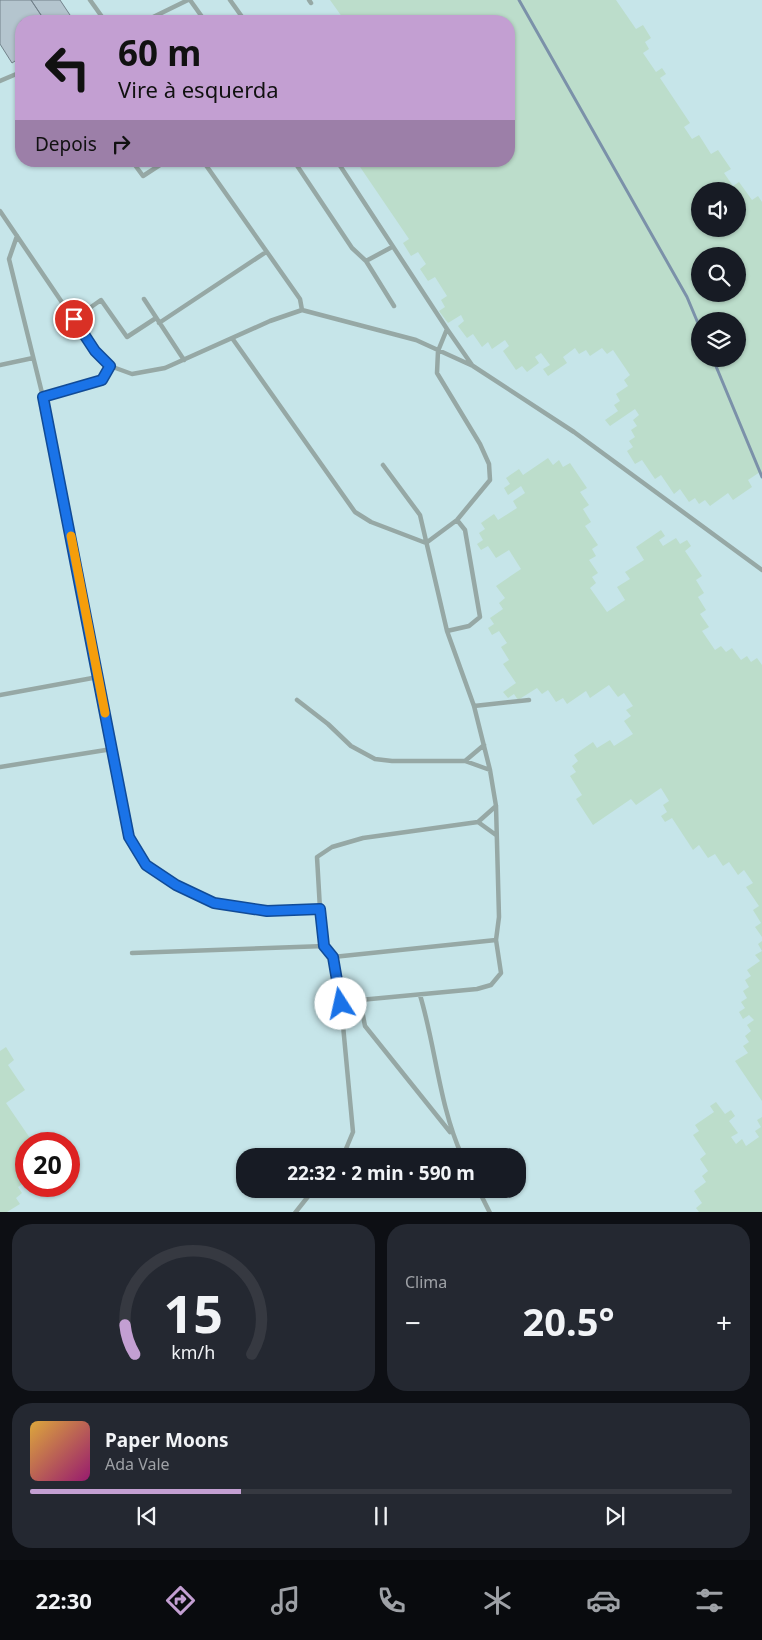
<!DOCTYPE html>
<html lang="pt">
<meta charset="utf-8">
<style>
:root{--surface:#171b24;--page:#242831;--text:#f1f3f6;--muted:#9ea1a6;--line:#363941;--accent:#c39fd2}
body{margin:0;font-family:"Noto Sans",sans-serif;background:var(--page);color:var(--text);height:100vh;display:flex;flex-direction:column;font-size:19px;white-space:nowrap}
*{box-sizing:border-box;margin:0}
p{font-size:16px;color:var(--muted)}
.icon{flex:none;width:28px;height:28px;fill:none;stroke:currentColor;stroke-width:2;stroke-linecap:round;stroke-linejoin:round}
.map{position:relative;height:1212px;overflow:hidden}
.sheet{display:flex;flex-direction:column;gap:12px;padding:12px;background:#0d0f14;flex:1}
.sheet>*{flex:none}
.top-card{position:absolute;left:15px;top:15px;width:500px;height:152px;border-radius:20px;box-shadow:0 1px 4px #0004;background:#c39fd2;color:#111;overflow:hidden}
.fabs{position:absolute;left:691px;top:182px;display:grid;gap:10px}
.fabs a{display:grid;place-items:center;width:55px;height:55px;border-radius:50%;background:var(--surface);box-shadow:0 1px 4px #0004;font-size:25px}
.speed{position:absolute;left:15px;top:1132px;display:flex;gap:10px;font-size:25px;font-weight:700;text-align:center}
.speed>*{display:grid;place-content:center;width:65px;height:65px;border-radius:50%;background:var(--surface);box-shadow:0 1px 4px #0004;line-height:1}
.speed .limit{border:8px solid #d22;background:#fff;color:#111}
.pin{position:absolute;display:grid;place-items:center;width:42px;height:42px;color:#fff;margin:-21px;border:2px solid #fff;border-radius:50%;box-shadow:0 1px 5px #0007}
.me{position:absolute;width:55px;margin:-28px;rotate:350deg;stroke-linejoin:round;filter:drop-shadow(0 0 4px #0008)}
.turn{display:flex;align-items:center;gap:18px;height:105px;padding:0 20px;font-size:22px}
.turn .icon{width:65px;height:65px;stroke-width:2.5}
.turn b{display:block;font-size:35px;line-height:42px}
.then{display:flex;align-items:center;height:48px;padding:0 20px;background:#0003;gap:10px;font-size:19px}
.big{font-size:38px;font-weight:700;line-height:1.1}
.sheet .tile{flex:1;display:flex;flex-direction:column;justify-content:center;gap:8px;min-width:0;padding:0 18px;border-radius:20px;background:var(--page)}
.sheet .dial{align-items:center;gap:0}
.dial svg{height:130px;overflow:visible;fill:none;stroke:var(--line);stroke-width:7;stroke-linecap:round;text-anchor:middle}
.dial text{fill:var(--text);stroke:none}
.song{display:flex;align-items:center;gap:15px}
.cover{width:60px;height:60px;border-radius:8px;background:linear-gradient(135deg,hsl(40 70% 55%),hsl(320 70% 35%))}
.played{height:5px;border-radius:2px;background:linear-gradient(90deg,var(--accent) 30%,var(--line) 30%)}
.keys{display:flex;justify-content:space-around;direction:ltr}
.heat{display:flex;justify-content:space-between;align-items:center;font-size:28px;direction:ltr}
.sheet .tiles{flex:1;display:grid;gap:12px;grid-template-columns:1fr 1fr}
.tile:last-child{grid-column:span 2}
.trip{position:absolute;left:236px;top:1148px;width:290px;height:50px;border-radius:20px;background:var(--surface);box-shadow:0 1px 4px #0004;font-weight:700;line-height:50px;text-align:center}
.dock{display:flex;height:80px;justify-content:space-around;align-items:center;background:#090b0e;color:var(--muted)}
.dock .icon{width:35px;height:35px}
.dock .on{color:var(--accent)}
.dock b{font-size:22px;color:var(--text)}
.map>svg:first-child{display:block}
.built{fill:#c6e5e9;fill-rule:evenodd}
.green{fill:#bcddcb;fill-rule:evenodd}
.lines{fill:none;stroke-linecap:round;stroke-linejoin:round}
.stream{stroke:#7b91a9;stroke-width:3}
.building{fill:#b4c5ce;stroke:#72828a}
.lane{stroke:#96a8a5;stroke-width:4.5}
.route-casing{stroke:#114b97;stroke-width:12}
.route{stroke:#1a73e8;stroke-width:9}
.slow{stroke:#f59e0b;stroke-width:9}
</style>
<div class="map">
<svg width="762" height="1213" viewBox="0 0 762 1213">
<rect width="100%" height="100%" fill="#daeff2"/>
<path class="built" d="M 0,0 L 762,0 L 762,1212 L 0,1213 ZM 21,21 L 509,21 L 509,161 L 21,161 ZM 700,191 L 738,191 L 738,229 L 700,229 ZM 700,256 L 738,256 L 738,294 L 700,294 ZM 700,321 L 738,321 L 738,359 L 700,359 ZM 26,1144 L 69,1144 L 69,1186 L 26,1186 ZM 245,1156 L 518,1156 L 518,1189 L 245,1189 Z"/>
<path class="green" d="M 330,0 L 616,0 L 636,29 L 643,25 L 651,38 L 645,42 L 649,49 L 643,53 L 656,72 L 662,68 L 666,74 L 660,78 L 690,123 L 684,127 L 692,139 L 699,135 L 711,154 L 718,150 L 731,169 L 724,173 L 733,186 L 739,182 L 752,200 L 758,196 L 762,202 L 762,474 L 760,472 L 748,480 L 752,487 L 733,500 L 728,493 L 710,506 L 705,500 L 699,504 L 695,498 L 689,502 L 680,489 L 674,494 L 661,475 L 655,479 L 642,460 L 635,464 L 627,451 L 633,447 L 629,441 L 635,437 L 631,430 L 637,426 L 633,420 L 639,415 L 635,409 L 610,426 L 605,420 L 618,411 L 614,405 L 620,401 L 616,394 L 628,386 L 624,380 L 630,375 L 613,350 L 607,354 L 602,348 L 590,356 L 586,350 L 579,354 L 575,348 L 563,357 L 567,363 L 548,376 L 543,369 L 550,365 L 541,353 L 535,357 L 539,363 L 527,372 L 522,366 L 516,370 L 503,351 L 509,346 L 505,340 L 492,349 L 488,342 L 482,347 L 473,334 L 467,338 L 458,326 L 464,321 L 461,315 L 448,323 L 439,311 L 445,307 L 441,300 L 447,296 L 435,277 L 428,281 L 420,269 L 426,264 L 418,252 L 411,256 L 403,243 L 409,239 L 356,161 L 509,161 L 509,21 L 345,21 ZM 700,191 L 738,191 L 738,229 L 700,229 ZM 700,256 L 738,256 L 738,294 L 700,294 ZM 700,321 L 738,321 L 738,359 L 700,359 Z
M 548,458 L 553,465 L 559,460 L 563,467 L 570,463 L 587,488 L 580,492 L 589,505 L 583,509 L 591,522 L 585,526 L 598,545 L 592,549 L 596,556 L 589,560 L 598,573 L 592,577 L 596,583 L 590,588 L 607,612 L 625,600 L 617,587 L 630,579 L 625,572 L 644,560 L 636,547 L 661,530 L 665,536 L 659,540 L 663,546 L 676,538 L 680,544 L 687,540 L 691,546 L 685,551 L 702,576 L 696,580 L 704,593 L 698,597 L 706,610 L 700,614 L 709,627 L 702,631 L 715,650 L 721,646 L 726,652 L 732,648 L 741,660 L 747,656 L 751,662 L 757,658 L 762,665 L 762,937 L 755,927 L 761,923 L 753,910 L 759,906 L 746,887 L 753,883 L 744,870 L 738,875 L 729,862 L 723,866 L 715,854 L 708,858 L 699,845 L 693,850 L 672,818 L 665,822 L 661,816 L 667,812 L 663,805 L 669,801 L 661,788 L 636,805 L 631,799 L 593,825 L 576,799 L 582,795 L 570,776 L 576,772 L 572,766 L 578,761 L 574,755 L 593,742 L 597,748 L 610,740 L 614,746 L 633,734 L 624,721 L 631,716 L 626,710 L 633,706 L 624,693 L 618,697 L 609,685 L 590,698 L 586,691 L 567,704 L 563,698 L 556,702 L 548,690 L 542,694 L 537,688 L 518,700 L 514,694 L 508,698 L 503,692 L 516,683 L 503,664 L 509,660 L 501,647 L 507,643 L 499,631 L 492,635 L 488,628 L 494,624 L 490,618 L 503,609 L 499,603 L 505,598 L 496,586 L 521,569 L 509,550 L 496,558 L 488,546 L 481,550 L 477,544 L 483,540 L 479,533 L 485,529 L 481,523 L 494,514 L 498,520 L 517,508 L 513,501 L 525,493 L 521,486 L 508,495 L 504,488 L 510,484 L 506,478 L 519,469 L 523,475 Z
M 762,941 L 762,1101 L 735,1061 L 748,1053 L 743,1046 L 749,1042 L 745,1036 L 751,1031 L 747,1025 L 754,1020 L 749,1015 L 743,1019 L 739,1012 L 745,1008 L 741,1002 L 747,998 L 743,991 L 749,987 L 745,980 L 751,976 L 747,970 L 760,961 L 755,955 L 762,951 L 758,944 Z
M 6,1047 L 14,1060 L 8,1065 L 25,1090 L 6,1103 L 34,1144 L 26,1144 L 26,1163 L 22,1166 L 26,1172 L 20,1177 L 24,1183 L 18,1187 L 22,1193 L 16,1198 L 20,1204 L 7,1212 L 0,1213 L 0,1051 Z
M 716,1102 L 725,1114 L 731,1110 L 735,1116 L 729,1121 L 738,1133 L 731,1137 L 736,1144 L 742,1139 L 746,1146 L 759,1137 L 755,1131 L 761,1127 L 757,1120 L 762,1117 L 762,1212 L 699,1212 L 696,1208 L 702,1203 L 694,1191 L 706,1182 L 702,1176 L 708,1171 L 700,1159 L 706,1154 L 693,1135 L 699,1131 L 695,1125 L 714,1112 L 710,1106 Z"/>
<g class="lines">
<path class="stream" d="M 519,0 L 687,297 L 700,328
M 713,359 L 762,477"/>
</g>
<path class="building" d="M 0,0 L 31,0 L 45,21 L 21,21 L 21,57 L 12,63 L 0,44 Z
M 31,0 L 60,0 L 74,21 L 45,21 Z"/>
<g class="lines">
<path class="lane" d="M 90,0 L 105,21
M 190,0 L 205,21
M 230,0 L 245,21
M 309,0 L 311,3
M 145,21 L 188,0
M 0,81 L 21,72
M 132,161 L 143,176 L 166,161
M 203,161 L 300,299 L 302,310
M 294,161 L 352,248 L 366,261 L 394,306
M 337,161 L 447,329
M 0,211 L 95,351 L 110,366 L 132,374 L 165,368 L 270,321 L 302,310 L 416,340 L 473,366 L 574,432 L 762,570
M 17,236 L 9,259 L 43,397 L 129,837 L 146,865 L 176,885 L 214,903 L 267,911 L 320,909
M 366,261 L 392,247
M 144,299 L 184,360
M 74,319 L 101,300 L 127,337 L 156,318
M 159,323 L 266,252
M 232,338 L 355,512 L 371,522 L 426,543
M 0,365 L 33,358
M 43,397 L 103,380 L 110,366
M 426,543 L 457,520 L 490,480 L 489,464 L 480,444 L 437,373 L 438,351 L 447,329 L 472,365
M 447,631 L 469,626 L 480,617 L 465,530 L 457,520
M 0,695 L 98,677
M 297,700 L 328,724 L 351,746 L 375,759 L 392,761 L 465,761
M 474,706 L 529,700
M 484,745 L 465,761 L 490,770
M 0,767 L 112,749
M 496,806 L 478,822 L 496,835
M 478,822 L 363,838 L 332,847 L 317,857 L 320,909 L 325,946 L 333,957 L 496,940
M 132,953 L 325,946
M 333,957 L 341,1004 L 360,1000 L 477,989 L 491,985 L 501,973 L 496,940 L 499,917 L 496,806 L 490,770 L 474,706 L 447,631 L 420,515 L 383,465
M 420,995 C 436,1048 439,1105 462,1156
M 360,1000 L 365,1026 L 450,1132
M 341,1004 L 353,1132 L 343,1156
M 478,1189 L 490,1213
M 295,1213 L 314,1189"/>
</g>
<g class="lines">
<defs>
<path id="route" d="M 74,319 L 95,351 L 110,366 L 102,380 L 43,397 L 129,837 L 146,865 L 176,885 L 214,903 L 267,911 L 320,909 L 324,946 L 333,957 L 341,1004"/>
</defs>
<use href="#route" class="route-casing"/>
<use href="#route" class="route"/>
<path class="slow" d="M 71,536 L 105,713"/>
</g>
</svg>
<div class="fabs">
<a><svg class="icon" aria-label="sound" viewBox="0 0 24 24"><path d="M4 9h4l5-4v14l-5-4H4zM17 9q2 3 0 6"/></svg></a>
<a><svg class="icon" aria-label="search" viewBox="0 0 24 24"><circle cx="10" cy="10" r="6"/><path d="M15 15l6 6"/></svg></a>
<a><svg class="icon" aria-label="layers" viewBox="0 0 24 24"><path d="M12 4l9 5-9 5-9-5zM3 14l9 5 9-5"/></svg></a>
</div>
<div class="speed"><div class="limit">20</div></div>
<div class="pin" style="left:74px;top:319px;background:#d93025"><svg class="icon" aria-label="arrive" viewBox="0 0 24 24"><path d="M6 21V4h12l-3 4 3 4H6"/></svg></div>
<svg class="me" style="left:341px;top:1004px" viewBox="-20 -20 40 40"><circle r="19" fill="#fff"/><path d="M0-13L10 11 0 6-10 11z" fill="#1a73e8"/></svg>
<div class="trip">22:32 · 2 min · 590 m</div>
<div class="top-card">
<div class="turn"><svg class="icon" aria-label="left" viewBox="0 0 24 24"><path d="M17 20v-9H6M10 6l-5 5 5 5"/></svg><div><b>60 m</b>Vire à esquerda</div></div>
<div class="then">Depois<svg class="icon" aria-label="right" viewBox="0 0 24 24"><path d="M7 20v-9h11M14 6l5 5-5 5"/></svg></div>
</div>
</div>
<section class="sheet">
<div class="tiles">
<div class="tile dial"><svg viewBox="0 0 100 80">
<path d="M14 69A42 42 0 1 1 86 69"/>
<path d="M14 69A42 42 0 0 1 8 51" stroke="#c39fd2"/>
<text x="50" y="56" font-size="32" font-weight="700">15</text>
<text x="50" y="72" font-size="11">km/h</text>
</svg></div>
<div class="tile"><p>Clima</p>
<div class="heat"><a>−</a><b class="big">20.5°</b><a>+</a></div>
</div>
<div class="tile">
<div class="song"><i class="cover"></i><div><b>Paper Moons</b><p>Ada Vale</p></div></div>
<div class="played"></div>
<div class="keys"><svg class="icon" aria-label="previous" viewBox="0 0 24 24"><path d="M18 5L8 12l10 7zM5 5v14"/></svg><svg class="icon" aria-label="pause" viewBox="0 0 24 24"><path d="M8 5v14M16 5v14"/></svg><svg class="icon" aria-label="next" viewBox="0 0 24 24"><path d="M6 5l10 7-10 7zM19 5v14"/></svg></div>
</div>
</div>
</section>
<nav class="dock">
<b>22:30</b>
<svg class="icon on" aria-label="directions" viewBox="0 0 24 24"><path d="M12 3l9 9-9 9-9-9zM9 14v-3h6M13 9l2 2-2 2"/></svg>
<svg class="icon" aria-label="music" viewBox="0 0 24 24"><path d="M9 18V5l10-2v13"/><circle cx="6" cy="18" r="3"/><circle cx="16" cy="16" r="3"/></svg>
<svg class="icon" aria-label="phone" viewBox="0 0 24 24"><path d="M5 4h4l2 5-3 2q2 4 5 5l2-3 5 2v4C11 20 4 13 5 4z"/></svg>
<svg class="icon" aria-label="climate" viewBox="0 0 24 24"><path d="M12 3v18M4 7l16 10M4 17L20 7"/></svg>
<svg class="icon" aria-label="car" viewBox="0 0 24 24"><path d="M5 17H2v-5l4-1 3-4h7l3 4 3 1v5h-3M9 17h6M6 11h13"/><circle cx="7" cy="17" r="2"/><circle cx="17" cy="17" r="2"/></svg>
<svg class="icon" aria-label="filters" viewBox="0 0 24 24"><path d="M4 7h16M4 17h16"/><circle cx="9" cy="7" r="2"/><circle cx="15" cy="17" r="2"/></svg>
</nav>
